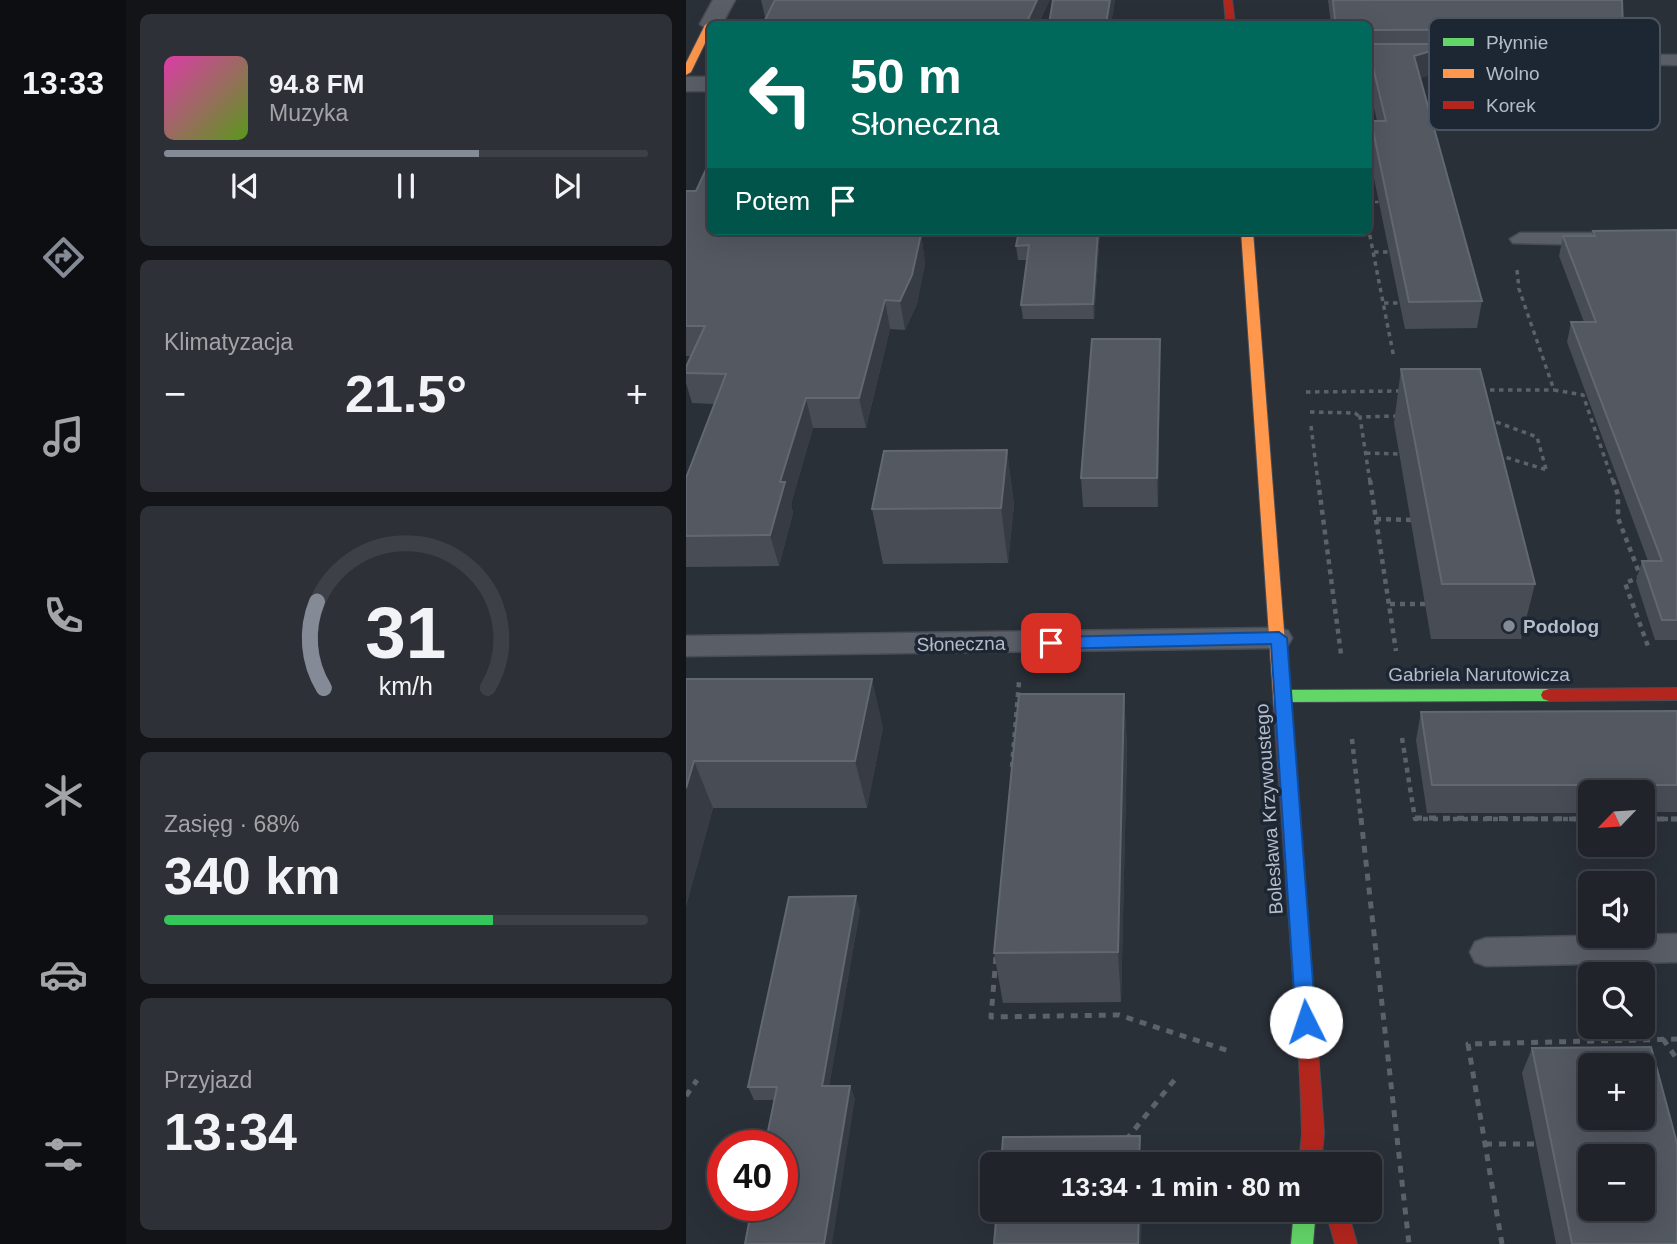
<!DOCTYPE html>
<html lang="pl">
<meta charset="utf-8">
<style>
:root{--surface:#20242a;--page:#2d3036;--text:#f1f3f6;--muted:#a2a4a8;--line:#3d4147;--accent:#848b96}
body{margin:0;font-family:Arial,sans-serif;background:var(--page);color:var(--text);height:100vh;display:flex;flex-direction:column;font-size:26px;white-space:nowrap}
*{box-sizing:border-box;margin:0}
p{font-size:23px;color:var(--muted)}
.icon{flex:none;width:38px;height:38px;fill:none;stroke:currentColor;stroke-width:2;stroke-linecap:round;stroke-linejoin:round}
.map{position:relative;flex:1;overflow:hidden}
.details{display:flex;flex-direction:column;gap:14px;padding:14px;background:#121417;width:560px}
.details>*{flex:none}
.banner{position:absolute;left:21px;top:21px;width:665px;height:214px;border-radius:10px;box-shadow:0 7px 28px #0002,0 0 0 2px var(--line);background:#00695c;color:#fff;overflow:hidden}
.needle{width:46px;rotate:245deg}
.buttons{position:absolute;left:892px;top:780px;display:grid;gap:14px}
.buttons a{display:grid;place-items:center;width:77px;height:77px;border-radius:10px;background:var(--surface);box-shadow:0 7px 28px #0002,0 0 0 2px var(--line);font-size:35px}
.speed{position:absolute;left:21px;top:1130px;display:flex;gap:14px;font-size:35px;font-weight:700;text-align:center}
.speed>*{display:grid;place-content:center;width:91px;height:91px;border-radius:50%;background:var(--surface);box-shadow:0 7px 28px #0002,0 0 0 2px var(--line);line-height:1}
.speed .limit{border:10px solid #d22;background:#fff;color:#111}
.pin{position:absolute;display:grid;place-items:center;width:60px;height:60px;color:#fff;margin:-30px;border-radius:14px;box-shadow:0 4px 10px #0006}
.me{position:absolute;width:77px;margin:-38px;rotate:356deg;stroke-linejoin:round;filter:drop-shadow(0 0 5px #0008)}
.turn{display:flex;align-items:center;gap:24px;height:147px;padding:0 28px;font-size:32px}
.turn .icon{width:91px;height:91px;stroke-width:2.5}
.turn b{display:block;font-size:49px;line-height:60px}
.then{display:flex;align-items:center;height:66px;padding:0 28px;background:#0003;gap:14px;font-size:26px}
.big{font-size:52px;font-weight:700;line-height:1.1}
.details .tile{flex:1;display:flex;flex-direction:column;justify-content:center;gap:10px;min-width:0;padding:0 24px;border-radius:10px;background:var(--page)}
.details .dial{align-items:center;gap:0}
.dial svg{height:182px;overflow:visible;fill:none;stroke:var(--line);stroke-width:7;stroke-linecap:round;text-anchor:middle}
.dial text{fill:var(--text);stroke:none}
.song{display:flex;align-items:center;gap:21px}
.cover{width:84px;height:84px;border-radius:10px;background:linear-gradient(135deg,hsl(320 70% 55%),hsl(90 70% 35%))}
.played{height:7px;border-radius:4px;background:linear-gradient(90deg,var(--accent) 65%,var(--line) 65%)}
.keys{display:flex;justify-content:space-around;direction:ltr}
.heat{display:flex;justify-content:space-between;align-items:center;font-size:38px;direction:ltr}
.charge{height:10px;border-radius:5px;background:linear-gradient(90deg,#34c759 68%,var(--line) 0)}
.trip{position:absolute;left:294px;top:1152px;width:402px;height:70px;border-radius:10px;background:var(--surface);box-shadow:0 7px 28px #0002,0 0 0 2px var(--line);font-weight:700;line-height:70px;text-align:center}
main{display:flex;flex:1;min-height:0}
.menu{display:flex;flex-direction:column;width:126px;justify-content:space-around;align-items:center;background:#0d0e11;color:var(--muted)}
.menu .icon{width:49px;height:49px}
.menu .on{color:var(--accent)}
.menu b{font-size:32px;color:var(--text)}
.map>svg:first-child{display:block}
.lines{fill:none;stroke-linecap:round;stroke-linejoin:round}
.lane-casing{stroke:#484c55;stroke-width:3}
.street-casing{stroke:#484c55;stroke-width:3}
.fast-casing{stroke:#484c55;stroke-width:2}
.slow-casing{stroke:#484c55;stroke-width:2}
.jam-casing{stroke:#484c55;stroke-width:2}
.path-far3{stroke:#5c6268;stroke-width:2.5;stroke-dasharray:3.5 3.5;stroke-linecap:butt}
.path-far2{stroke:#5c6268;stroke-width:3.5;stroke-dasharray:4.5 4.5;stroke-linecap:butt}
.path-far1{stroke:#5c6268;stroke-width:4.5;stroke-dasharray:5 5;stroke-linecap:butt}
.path{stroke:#5c6268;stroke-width:5;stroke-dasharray:7 7;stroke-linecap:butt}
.lane{fill:#5a5e66;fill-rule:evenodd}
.street{fill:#5a5e66;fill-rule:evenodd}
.fast{fill:#63d668;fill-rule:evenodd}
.slow{fill:#ff974d;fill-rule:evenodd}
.jam{fill:#b3261e;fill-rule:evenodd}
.wall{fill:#474c55}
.shaded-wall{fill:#373c44}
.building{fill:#535861;stroke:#626872;stroke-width:2;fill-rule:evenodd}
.route{fill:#1a73e8;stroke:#114b97;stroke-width:2}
.poi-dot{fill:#848b96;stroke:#1d2633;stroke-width:2.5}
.labels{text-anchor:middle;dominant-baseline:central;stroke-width:7;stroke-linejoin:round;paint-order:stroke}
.poi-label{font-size:19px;font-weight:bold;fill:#b4bcc9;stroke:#1d2633;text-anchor:start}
.street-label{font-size:19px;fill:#b4bcc9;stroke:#1d2633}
.key{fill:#1d2633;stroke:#4a5360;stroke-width:2}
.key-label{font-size:19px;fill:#b4bcc9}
</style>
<main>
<nav class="menu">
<b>13:33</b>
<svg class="icon on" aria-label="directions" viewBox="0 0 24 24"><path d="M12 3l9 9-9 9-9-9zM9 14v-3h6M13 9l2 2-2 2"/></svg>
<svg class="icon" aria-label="music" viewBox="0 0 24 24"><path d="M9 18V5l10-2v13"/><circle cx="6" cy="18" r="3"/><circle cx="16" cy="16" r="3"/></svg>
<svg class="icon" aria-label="phone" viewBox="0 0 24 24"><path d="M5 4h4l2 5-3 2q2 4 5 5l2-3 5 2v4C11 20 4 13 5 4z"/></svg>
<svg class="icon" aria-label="climate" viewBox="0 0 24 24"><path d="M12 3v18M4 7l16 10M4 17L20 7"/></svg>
<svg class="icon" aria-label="car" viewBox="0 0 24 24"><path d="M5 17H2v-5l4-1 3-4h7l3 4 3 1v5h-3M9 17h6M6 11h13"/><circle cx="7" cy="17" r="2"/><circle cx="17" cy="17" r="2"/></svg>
<svg class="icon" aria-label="filters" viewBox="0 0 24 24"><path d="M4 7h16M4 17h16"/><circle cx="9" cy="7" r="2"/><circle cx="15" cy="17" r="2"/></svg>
</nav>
<section class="details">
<div class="tile">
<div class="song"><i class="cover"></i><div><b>94.8 FM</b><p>Muzyka</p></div></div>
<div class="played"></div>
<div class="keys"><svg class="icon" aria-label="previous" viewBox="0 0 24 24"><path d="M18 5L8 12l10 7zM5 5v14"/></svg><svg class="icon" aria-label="pause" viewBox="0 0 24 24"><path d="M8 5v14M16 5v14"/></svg><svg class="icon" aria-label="next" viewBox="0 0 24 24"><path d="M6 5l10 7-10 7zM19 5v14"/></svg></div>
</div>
<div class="tile"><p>Klimatyzacja</p>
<div class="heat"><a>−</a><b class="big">21.5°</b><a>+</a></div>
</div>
<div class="tile dial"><svg viewBox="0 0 100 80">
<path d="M14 69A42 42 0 1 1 86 69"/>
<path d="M14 69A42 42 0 0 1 11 31" stroke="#848b96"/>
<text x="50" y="56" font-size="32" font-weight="700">31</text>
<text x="50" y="72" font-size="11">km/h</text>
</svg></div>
<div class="tile"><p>Zasięg · 68%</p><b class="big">340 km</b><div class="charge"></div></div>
<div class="tile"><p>Przyjazd</p><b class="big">13:34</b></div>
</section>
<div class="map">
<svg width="991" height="1244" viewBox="0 0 991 1244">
<rect width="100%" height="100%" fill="#2a3038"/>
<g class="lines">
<defs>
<path id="lane" d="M 902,55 L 991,55 L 991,65 L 896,63 L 894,60 Z
M 682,56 L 818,56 L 826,61 L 818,66 L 682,66 Z
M 834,233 L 912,233 L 922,239 L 912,245 L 827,243 L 824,239 Z
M 593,628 L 602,631 L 606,638 L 602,645 L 593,648 L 0,656 L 0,636 Z
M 991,934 L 991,962 L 800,966 L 789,962 L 784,952 L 789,942 L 800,938 Z"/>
<path id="street" d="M 27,0 L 49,0 L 36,24 L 24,24 L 24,31 L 14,24 Z
M 0,77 L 24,77 L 24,91 L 0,91 Z"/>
<path id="fast" d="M 863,689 L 869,691 L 871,695 L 869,699 L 863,701 L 595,702 L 589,700 L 587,696 L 589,692 L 595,690 Z
M 608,1209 L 630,1209 L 627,1244 L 605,1244 Z"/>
<path id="slow" d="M 24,22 L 28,24 L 24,24 L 24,33 L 5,72 L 0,75 L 0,63 L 19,25 Z
M 555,231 L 567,231 L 604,708 L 602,712 L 590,712 L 588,708 Z"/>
<path id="jam" d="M 538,0 L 546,0 L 549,24 L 540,24 Z
M 991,688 L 991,700 L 863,701 L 857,699 L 855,695 L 857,691 L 863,689 Z
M 596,702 L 602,704 L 604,708 L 634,1077 L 638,1133 L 635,1164 L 613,1164 L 616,1133 L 614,1077 L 588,708 L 590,704 Z
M 639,1209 L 661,1209 L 671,1244 L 649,1244 Z"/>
</defs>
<use href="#lane" class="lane-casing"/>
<use href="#street" class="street-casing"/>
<use href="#fast" class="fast-casing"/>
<use href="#slow" class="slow-casing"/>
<use href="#jam" class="jam-casing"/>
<path class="path-far3" d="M 954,95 L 968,122
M 682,202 L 693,202"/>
<path class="path-far2" d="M 682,226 L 708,358
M 688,252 L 704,252
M 831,270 L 833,289 L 868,390 L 897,395 L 927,482
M 698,303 L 715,303
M 795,390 L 868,390
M 620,392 L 717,391
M 624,412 L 669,413 L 674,417
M 802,419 L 851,437 L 860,469
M 625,426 L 632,482
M 680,453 L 713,454
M 812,455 L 861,470
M 684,482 L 674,417 L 712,416"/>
<path class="path-far1" d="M 632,480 L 655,654
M 684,480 L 710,651
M 927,480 L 932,495 L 932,518 L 954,575
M 690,519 L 725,520
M 956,576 L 939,583 L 963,649
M 704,604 L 740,604
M 716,738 L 729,819 L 905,819
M 666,739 L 675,820
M 326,767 L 333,682
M 957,819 L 991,819"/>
<path class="path" d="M 675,818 L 723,1244
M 729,818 L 905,819
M 957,819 L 991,819
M 310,957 L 305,1017 L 433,1015 L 543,1051
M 977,1039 L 991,1059
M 0,1096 L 11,1080
M 440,1140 L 490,1078
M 799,1144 L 851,1144
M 816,1244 L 782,1044 L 991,1039"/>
<use href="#lane" class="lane"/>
<use href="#street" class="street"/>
<use href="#fast" class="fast"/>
<use href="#slow" class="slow"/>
<use href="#jam" class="jam"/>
</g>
<path class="wall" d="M 75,0 L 429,0 L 425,24 L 363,24 L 367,1 L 364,0 L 80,18 L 79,17 Z
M 642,0 L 936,0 L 937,29 L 933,45 L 937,60 L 931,84 L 926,84 L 925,89 L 913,89 L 910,104 L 795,104 L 782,68 L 784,53 L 767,54 L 765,68 L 734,78 L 796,301 L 791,328 L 719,329 L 682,149 L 685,121 L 691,121 L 682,81 L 682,24 L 645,24 Z
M 0,191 L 70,231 L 70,233 L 235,234 L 239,263 L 231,304 L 219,330 L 204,329 L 180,428 L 127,428 L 105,504 L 107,513 L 93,566 L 0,567 L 0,478 L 28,404 L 6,403 L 0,383 L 0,367 L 5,356 L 0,356 Z
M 991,230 L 991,640 L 969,640 L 950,581 L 956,561 L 962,561 L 881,342 L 885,322 L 898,322 L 873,256 L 877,236 L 906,236 L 907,231 Z
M 414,231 L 408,319 L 337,319 L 335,305 L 341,260 L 332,260 L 330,246 Z
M 474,339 L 472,507 L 397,507 L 395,478 Z
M 715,369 L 849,584 L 835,639 L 745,639 L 708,423 Z
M 321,450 L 328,505 L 322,563 L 197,564 L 186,509 Z
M 0,679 L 197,727 L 181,808 L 27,808 L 0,906 Z
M 438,694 L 441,748 L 435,1002 L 317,1003 L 308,953 Z
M 991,711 L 991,812 L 957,812 L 957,793 L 905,793 L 905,813 L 741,813 L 730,740 L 735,712 Z
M 174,910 L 143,1086 L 164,1086 L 169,1099 L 68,1100 L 62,1087 Z
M 846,1048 L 991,1244 L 870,1244 L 836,1073 Z"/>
<path class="shaded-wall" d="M 351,0 L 364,0 L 353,24 L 340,24 Z
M 424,0 L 429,0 L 425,24 L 420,24 Z
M 768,44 L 765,68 L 725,81 L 728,56 Z
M 52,231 L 70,231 L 59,261 Z
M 412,231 L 414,231 L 408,319 L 407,304 Z
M 235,234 L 239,263 L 231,304 L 219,330 L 214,301 Z
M 199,300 L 204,329 L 180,428 L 173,398 Z
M 474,339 L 474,367 L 472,507 L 471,478 Z
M 120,398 L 127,428 L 105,504 L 107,513 L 93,566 L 84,535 L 94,482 Z
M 321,450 L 328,505 L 322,563 L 315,508 Z
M 186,679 L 197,727 L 181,808 L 169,761 Z
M 438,694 L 441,748 L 435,1002 L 432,952 Z
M 8,761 L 27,808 L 0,906 L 0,788 Z
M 170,896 L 174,910 L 141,1099 L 136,1086 Z
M 164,1086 L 169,1099 L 146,1244 L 138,1244 Z
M 453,1209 L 456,1209 L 455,1244 L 452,1244 Z"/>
<path class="building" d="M 89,0 L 351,0 L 340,24 L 77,24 Z
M 367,0 L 424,0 L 420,24 L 363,24 Z
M 647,0 L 936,0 L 937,29 L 682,30 L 682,24 L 677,24 L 676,20 L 649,20 Z
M 682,31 L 684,44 L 768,44 L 728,56 L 796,301 L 723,302 L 685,121 L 700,121 L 682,47 Z
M 24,161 L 24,231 L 52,231 L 51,232 L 235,234 L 226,275 L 214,301 L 199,300 L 173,398 L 120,398 L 94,482 L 99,482 L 84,535 L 0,536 L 0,478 L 40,374 L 0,373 L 0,367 L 19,326 L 0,326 L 0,191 L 10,191 Z
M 991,230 L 991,620 L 976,620 L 956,561 L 976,561 L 885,322 L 910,322 L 877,236 L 909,236 L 907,231 Z
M 333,231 L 412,231 L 407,304 L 335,305 L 343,245 L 330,246 Z
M 406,339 L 474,339 L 471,478 L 395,478 Z
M 715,369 L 794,369 L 849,584 L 756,584 Z
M 321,450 L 315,508 L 186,509 L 198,451 Z
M 0,679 L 186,679 L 169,761 L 8,761 L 0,788 Z
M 333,694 L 438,694 L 432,952 L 308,953 Z
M 991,711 L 991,785 L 746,785 L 735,712 Z
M 170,896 L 136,1086 L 164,1086 L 138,1244 L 59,1244 L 66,1206 L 96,1206 L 96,1146 L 79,1146 L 91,1087 L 62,1087 L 103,897 Z
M 965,1047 L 991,1143 L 991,1244 L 886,1244 L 846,1048 ZM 905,1066 L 957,1066 L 957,1118 L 905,1118 ZM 905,1157 L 957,1157 L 957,1209 L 905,1209 Z
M 454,1136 L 453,1164 L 315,1164 L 317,1137 Z
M 311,1209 L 453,1209 L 452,1244 L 308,1244 Z"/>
<path class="route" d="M 593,632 L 601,638 L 630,1022 L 627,1029 L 620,1032 L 613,1029 L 610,1022 L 585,644 L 365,649 L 357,643 L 365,637 Z"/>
<circle class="poi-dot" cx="823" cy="626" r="7"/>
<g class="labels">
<g class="poi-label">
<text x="837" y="626">Podolog</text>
</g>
<g class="street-label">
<text transform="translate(275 644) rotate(-1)">Słoneczna</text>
<text x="793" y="674">Gabriela Narutowicza</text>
<text transform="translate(583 809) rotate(-94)">Bolesława Krzywoustego</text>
</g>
</g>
<rect x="743" y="18" width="231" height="112" rx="10" class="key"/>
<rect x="757" y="38" width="31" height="8" fill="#63d668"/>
<rect x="757" y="69" width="31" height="9" fill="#ff974d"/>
<rect x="757" y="101" width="31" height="8" fill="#b3261e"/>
<g class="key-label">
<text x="800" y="49">Płynnie</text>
<text x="800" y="80">Wolno</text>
<text x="800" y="112">Korek</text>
</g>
</svg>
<div class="buttons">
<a><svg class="needle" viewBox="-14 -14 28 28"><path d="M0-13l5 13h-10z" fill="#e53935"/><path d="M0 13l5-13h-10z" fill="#a2a4a8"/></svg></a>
<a><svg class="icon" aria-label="sound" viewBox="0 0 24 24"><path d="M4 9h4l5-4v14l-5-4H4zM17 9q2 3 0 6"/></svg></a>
<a><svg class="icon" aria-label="search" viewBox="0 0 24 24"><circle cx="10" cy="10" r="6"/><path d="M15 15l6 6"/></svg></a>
<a>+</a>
<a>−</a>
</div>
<div class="speed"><div class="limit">40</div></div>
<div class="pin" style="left:365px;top:643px;background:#d93025"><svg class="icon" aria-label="arrive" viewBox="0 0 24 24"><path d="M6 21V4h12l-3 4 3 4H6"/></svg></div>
<svg class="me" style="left:620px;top:1022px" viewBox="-20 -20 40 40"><circle r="19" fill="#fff"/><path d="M0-13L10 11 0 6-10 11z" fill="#1a73e8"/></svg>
<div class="trip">13:34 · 1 min · 80 m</div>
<div class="banner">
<div class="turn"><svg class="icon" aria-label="left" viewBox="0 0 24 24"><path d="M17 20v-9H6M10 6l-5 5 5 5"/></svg><div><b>50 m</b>Słoneczna</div></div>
<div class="then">Potem<svg class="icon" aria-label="arrive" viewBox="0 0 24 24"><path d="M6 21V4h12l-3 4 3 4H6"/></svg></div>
</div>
</div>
</main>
